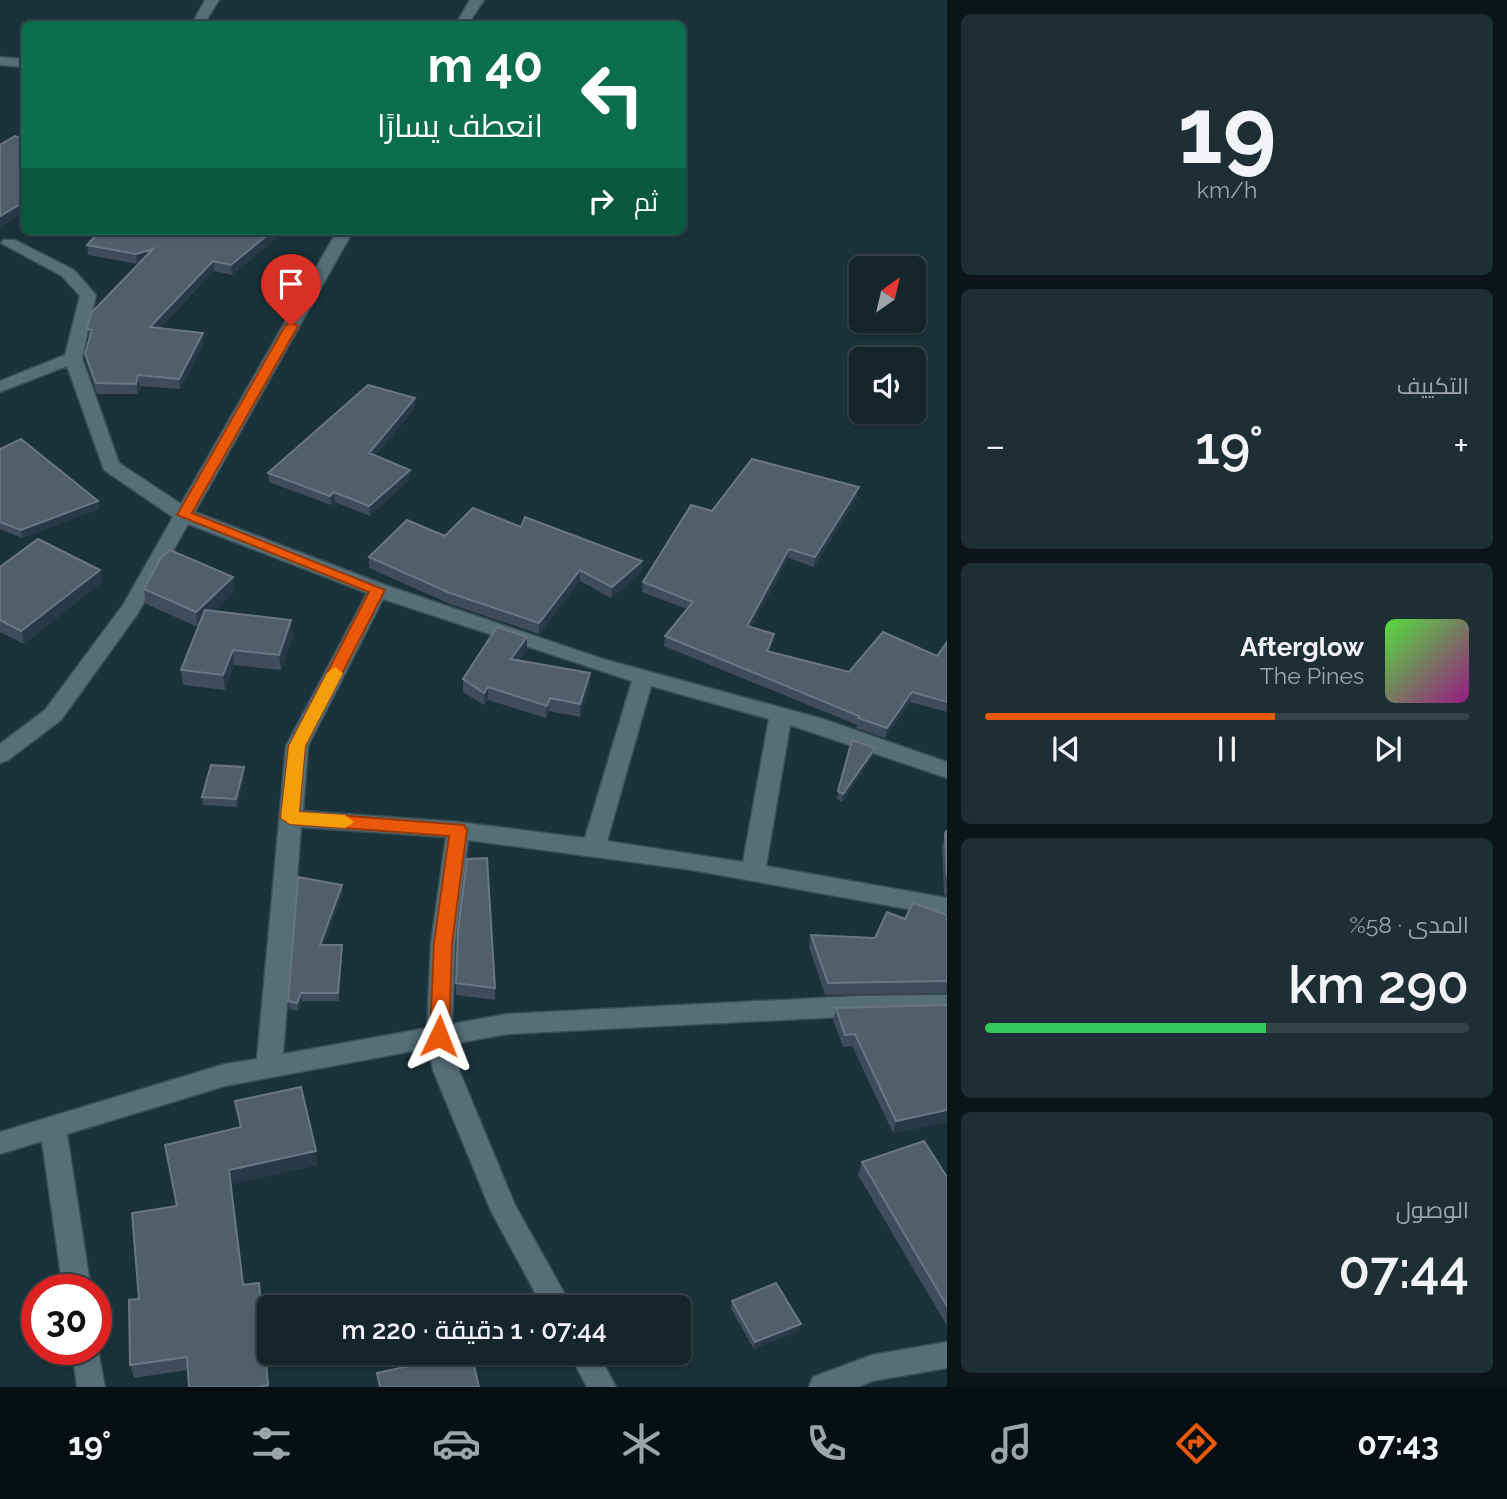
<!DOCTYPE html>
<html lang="ar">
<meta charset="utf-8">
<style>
:root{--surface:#14262c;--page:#1d2e34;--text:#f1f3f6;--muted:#9da5a9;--line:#334348;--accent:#ea580c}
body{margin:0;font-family:Raleway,Cairo,sans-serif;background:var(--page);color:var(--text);direction:rtl;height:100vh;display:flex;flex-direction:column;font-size:26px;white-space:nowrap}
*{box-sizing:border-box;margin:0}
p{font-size:23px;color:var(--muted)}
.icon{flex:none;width:38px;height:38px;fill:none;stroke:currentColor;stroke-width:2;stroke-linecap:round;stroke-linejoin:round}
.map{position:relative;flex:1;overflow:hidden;direction:ltr}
.panel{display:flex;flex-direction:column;gap:14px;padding:14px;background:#0b1518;width:560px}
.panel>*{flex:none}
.hud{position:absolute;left:21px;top:21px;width:665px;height:214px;border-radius:10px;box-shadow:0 2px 5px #0004,0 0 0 2px var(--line);direction:rtl;background:#0b6e4f;color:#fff;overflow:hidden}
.needle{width:46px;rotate:34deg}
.fabs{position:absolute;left:849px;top:256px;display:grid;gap:14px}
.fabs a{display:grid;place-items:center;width:77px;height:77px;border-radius:10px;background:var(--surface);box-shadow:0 2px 5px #0004,0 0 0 2px var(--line);font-size:35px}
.speed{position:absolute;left:21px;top:1274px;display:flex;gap:14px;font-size:35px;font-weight:700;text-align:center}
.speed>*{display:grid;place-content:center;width:91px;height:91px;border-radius:50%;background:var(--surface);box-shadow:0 2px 5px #0004,0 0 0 2px var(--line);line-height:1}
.speed .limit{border:10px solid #d22;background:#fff;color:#111}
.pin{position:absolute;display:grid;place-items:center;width:60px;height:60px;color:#fff;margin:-72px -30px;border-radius:50% 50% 50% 0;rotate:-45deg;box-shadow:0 0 7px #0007}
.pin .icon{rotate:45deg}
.me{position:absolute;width:77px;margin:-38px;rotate:2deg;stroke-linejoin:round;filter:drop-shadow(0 0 5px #0008)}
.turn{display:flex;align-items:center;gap:24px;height:147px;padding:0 28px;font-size:32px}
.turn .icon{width:91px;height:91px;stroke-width:2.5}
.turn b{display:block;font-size:49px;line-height:60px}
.then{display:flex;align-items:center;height:66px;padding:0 28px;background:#0003;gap:14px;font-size:26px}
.big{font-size:52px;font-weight:600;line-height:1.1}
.panel .card{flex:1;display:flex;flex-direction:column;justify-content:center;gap:10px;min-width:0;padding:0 24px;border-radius:10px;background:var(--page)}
.panel .dial{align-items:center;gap:0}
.dial b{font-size:91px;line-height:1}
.song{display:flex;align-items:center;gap:21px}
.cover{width:84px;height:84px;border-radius:10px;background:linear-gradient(135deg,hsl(110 70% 55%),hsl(310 70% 35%))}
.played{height:7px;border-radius:4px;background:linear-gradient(90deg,var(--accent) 60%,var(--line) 60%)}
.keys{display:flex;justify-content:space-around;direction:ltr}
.heat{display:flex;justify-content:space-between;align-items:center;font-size:38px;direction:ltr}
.charge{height:10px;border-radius:5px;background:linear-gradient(90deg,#34c759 58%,var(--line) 0)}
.trip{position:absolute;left:257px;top:1295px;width:434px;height:70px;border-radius:10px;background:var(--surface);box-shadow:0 2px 5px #0004,0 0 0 2px var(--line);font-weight:600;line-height:70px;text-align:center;direction:rtl}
.tab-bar{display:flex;height:112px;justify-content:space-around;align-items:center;background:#080f12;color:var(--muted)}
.tab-bar .icon{width:49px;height:49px}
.tab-bar .current{color:var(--accent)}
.tab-bar b{font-size:32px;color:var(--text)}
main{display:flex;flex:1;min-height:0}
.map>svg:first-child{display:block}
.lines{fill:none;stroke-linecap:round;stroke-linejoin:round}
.minor-casing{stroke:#3a4e55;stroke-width:3}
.minor{fill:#556e77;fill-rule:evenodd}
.wall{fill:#3f4c5b}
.shaded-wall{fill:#283a47}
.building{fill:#515e6c;stroke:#697683;stroke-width:2}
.route{fill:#ea580c;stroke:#983908;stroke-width:2}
.slow{fill:#f59e0b}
</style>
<main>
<section class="panel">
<div class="card dial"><b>19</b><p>km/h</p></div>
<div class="card"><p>التكييف</p>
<div class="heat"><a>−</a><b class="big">19°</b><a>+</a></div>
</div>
<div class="card">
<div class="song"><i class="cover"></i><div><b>Afterglow</b><p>The Pines</p></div></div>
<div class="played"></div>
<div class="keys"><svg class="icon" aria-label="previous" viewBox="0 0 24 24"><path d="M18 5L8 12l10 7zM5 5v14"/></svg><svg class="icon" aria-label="pause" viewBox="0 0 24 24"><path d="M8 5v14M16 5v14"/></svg><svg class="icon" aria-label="next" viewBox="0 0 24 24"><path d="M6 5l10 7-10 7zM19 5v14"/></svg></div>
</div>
<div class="card"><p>المدى · 58%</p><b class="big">290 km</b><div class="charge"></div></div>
<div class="card"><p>الوصول</p><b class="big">07:44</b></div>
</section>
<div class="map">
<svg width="947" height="1387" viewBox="0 0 947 1387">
<rect width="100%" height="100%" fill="#1a323a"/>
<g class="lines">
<defs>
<path id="minor" d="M 205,0 L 219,0 L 204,24 L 192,24 Z
M 470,0 L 484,0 L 468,24 L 456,24 Z
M 0,57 L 24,59 L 24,67 L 0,65 Z
M 337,231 L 353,231 L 195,512 L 385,585 L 603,659 L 823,719 L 947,762 L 947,778 L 790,725 L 766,866 L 947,898 L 947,916 L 692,870 L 468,840 L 455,943 L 452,1024 L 507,1014 L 859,996 L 947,995 L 947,1015 L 859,1016 L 507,1034 L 453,1044 L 459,1070 L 515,1205 L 572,1307 L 543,1307 L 491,1211 L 433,1070 L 429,1048 L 225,1086 L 67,1134 L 91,1290 L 63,1290 L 42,1141 L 0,1154 L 0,1132 L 225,1064 L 257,1059 L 286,746 L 367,593 L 188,524 L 138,613 L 61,720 L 8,760 L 0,763 L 0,744 L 45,710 L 123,605 L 173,517 L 104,470 L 67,366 L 0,392 L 0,381 L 65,355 L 80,296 L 62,276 L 1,243 L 3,240 L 15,240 L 74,270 L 96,295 L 82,358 L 119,463 L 181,504 ZM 383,599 L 632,681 L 585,838 L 458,822 L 303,811 L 308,746 ZM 651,686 L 769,719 L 743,862 L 607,841 ZM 301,827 L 446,837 L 431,943 L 427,1028 L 283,1054 Z
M 96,1340 L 105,1387 L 77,1387 L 72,1349 L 96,1349 Z
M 947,1342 L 947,1368 L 872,1381 L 858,1387 L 809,1387 L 813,1377 L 872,1355 Z
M 569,1353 L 598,1353 L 616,1387 L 587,1387 Z"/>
</defs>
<use href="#minor" class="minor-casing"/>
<use href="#minor" class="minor"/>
</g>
<path class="wall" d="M 100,231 L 285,231 L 232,275 L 214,271 L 160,328 L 203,333 L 204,344 L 180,389 L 140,386 L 138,394 L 97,394 L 87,364 L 85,354 L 89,340 L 87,329 L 138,264 L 88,255 L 87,245 Z
M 415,398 L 415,408 L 375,456 L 410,470 L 410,479 L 370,516 L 335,502 L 331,505 L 269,482 L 268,473 Z
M 0,449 L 98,501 L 99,509 L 22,538 L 0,529 Z
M 858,496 L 814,567 L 788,558 L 751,627 L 774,634 L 773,643 L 769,651 L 849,672 L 937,656 L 947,642 L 947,712 L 910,702 L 885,738 L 856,728 L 857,725 L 664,646 L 665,636 L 687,609 L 642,592 L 643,582 L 712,511 Z
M 521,527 L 642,561 L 642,572 L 611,598 L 580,581 L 539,634 L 450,604 L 369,568 L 369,557 L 445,536 Z
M 0,567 L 100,570 L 102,582 L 24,644 L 0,632 Z
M 233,577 L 234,592 L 214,611 L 293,635 L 281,670 L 234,665 L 225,690 L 183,685 L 181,670 L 199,626 L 198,627 L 146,604 L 144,589 Z
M 527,637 L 527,649 L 519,660 L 590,673 L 590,685 L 580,717 L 549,711 L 546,718 L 488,700 L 484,705 L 463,692 L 463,679 Z
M 875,748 L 873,756 L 842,802 L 837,799 L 838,791 Z
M 244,767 L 245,775 L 237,807 L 203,805 L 202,797 Z
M 947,830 L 947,896 L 944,895 L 942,846 Z
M 343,893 L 323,945 L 342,945 L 342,953 L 339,1001 L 302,1001 L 298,1011 L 289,1009 L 288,1001 Z
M 947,910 L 947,993 L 825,995 L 809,947 L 811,935 L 875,938 L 905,919 L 946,915 Z
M 456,983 L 495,988 L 495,1000 L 456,995 Z
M 947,1005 L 947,1122 L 893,1133 L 852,1046 L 843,1047 L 833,1020 L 836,1008 Z
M 235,1101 L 316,1151 L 317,1165 L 231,1184 L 244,1285 L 261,1296 L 269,1387 L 189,1387 L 187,1370 L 134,1378 L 130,1365 L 139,1299 L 177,1206 L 240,1127 Z
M 862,1162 L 947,1177 L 947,1326 L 858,1175 Z
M 732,1301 L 799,1331 L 754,1349 L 731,1309 Z"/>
<path class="shaded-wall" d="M 24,202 L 24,213 L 0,227 L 0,216 Z
M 272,231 L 285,231 L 232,275 L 231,265 Z
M 153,249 L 137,265 L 136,254 Z
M 213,261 L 214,271 L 151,337 L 150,327 Z
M 203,333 L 204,344 L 180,389 L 179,379 Z
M 138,375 L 140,386 L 138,394 L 136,384 Z
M 415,398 L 415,408 L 369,463 L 369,453 Z
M 410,470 L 410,479 L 370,516 L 369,506 Z
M 859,487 L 858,496 L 814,567 L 815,557 Z
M 334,492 L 335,502 L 331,505 L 330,496 Z
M 98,501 L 99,509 L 22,538 L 21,530 Z
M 789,549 L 788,558 L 746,636 L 747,626 Z
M 642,561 L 642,572 L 611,598 L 612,587 Z
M 100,570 L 102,582 L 24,644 L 21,631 Z
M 580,570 L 580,581 L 539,634 L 539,623 Z
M 233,577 L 234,592 L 198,627 L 196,612 Z
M 291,620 L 293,635 L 281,670 L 279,655 Z
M 774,634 L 773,643 L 766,660 L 767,651 Z
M 527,637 L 527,649 L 510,671 L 511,659 Z
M 233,650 L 234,665 L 225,690 L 223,675 Z
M 590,673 L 590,685 L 580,717 L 580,704 Z
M 488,687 L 488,700 L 484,705 L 484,693 Z
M 912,692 L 910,702 L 885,738 L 887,728 Z
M 550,698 L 549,711 L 546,718 L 547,706 Z
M 875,748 L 873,756 L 842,802 L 843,794 Z
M 244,767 L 245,775 L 237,807 L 236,799 Z
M 342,885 L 343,893 L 320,953 L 320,945 Z
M 342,945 L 342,953 L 339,1001 L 338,993 Z
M 301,993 L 302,1001 L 298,1011 L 297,1003 Z
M 947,1110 L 947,1122 L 893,1133 L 896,1121 Z
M 316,1151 L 317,1165 L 231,1184 L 229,1170 Z
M 259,1283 L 261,1296 L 269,1387 L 268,1385 Z
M 801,1324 L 799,1331 L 754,1349 L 755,1342 Z"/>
<path class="building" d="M 15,136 L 24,140 L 24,202 L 0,216 L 0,145 Z
M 100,231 L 272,231 L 231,265 L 213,261 L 150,327 L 203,333 L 179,379 L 138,375 L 136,384 L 96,383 L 85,354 L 92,330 L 87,329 L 91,313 L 153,249 L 136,254 L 87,245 Z
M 368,385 L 415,398 L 369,453 L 410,470 L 369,506 L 334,492 L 330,496 L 268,473 Z
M 21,439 L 98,501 L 21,530 L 0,522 L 0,449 Z
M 752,459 L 859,487 L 815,557 L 789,549 L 747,626 L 774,634 L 767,651 L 849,672 L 883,632 L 937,656 L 947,642 L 947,702 L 912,692 L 887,728 L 858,718 L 859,716 L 665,636 L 693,602 L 643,582 L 691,505 L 712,511 Z
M 473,508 L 521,527 L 525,517 L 642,561 L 612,587 L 580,570 L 539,623 L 450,593 L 369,557 L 407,520 L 445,536 Z
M 38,539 L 100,570 L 21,631 L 0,620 L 0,567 Z
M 170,550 L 233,577 L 196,612 L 144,589 L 161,558 Z
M 205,610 L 291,620 L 279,655 L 233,650 L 223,675 L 181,670 Z
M 497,627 L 527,637 L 511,659 L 590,673 L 580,704 L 550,698 L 547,706 L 488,687 L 484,693 L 463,679 Z
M 852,740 L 875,748 L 843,794 L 838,791 Z
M 211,765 L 244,767 L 236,799 L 202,797 Z
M 947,830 L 947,877 L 945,834 Z
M 487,858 L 495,988 L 456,983 L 458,931 L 467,859 Z
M 298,877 L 342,885 L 320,945 L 342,945 L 338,993 L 301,993 L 297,1003 L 288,1001 Z
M 913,903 L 947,915 L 947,981 L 828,983 L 811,935 L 875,938 L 887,912 L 905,919 Z
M 947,1005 L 947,1110 L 896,1121 L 855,1034 L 845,1035 L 836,1008 Z
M 301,1087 L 316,1151 L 229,1170 L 243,1285 L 259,1283 L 268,1385 L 258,1387 L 189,1387 L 187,1357 L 130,1365 L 129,1300 L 139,1299 L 132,1213 L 177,1206 L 165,1145 L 241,1127 L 235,1101 Z
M 924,1141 L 947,1177 L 947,1306 L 862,1162 Z
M 776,1283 L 801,1324 L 755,1342 L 732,1301 Z
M 468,1353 L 471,1353 L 479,1387 L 380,1387 L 377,1373 Z"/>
<path class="route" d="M 291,322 L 298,326 L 192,513 L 385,590 L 305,746 L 299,812 L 464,825 L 467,830 L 452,943 L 449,1036 L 446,1042 L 433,1042 L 430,1036 L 434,943 L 449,836 L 290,824 L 281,818 L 289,746 L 369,592 L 177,515 L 285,326 Z"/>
<path class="slow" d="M 335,667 L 343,673 L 305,746 L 299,812 L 345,815 L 354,822 L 345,828 L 290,824 L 281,818 L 289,746 L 327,673 Z"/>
</svg>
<div class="fabs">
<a><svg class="needle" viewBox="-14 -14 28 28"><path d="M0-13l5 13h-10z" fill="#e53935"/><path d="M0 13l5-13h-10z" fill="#9da5a9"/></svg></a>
<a><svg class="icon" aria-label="sound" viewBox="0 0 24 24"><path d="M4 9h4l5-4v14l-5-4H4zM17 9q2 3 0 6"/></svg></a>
</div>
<div class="speed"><div class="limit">30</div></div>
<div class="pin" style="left:291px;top:326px;background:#d93025"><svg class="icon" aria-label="arrive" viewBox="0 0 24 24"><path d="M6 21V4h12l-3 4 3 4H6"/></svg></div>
<svg class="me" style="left:439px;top:1036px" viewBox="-20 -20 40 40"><path d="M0-17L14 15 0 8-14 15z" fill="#ea580c" stroke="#fff" stroke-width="4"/></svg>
<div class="trip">07:44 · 1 دقيقة · 220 m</div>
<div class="hud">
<div class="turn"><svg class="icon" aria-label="left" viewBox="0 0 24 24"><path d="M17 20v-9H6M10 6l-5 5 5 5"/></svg><div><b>40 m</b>انعطف يسارًا</div></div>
<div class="then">ثم<svg class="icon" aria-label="right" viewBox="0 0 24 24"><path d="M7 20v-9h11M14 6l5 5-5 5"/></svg></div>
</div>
</div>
</main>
<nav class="tab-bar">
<b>07:43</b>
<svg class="icon current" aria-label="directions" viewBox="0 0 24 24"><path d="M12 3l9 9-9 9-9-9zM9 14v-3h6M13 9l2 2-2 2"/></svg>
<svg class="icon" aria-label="music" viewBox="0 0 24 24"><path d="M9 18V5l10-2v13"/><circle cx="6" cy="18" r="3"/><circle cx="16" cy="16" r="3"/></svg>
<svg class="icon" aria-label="phone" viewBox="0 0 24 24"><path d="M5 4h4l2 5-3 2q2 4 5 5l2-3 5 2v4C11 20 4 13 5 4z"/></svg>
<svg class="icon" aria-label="climate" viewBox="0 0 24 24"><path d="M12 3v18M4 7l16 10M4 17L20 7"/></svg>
<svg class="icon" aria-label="car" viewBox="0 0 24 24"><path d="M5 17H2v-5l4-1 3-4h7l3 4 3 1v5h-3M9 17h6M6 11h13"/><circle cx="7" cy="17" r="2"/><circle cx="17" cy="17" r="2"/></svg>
<svg class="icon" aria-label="filters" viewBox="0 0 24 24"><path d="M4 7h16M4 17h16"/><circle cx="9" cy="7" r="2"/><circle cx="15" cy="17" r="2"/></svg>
<b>19°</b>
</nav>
